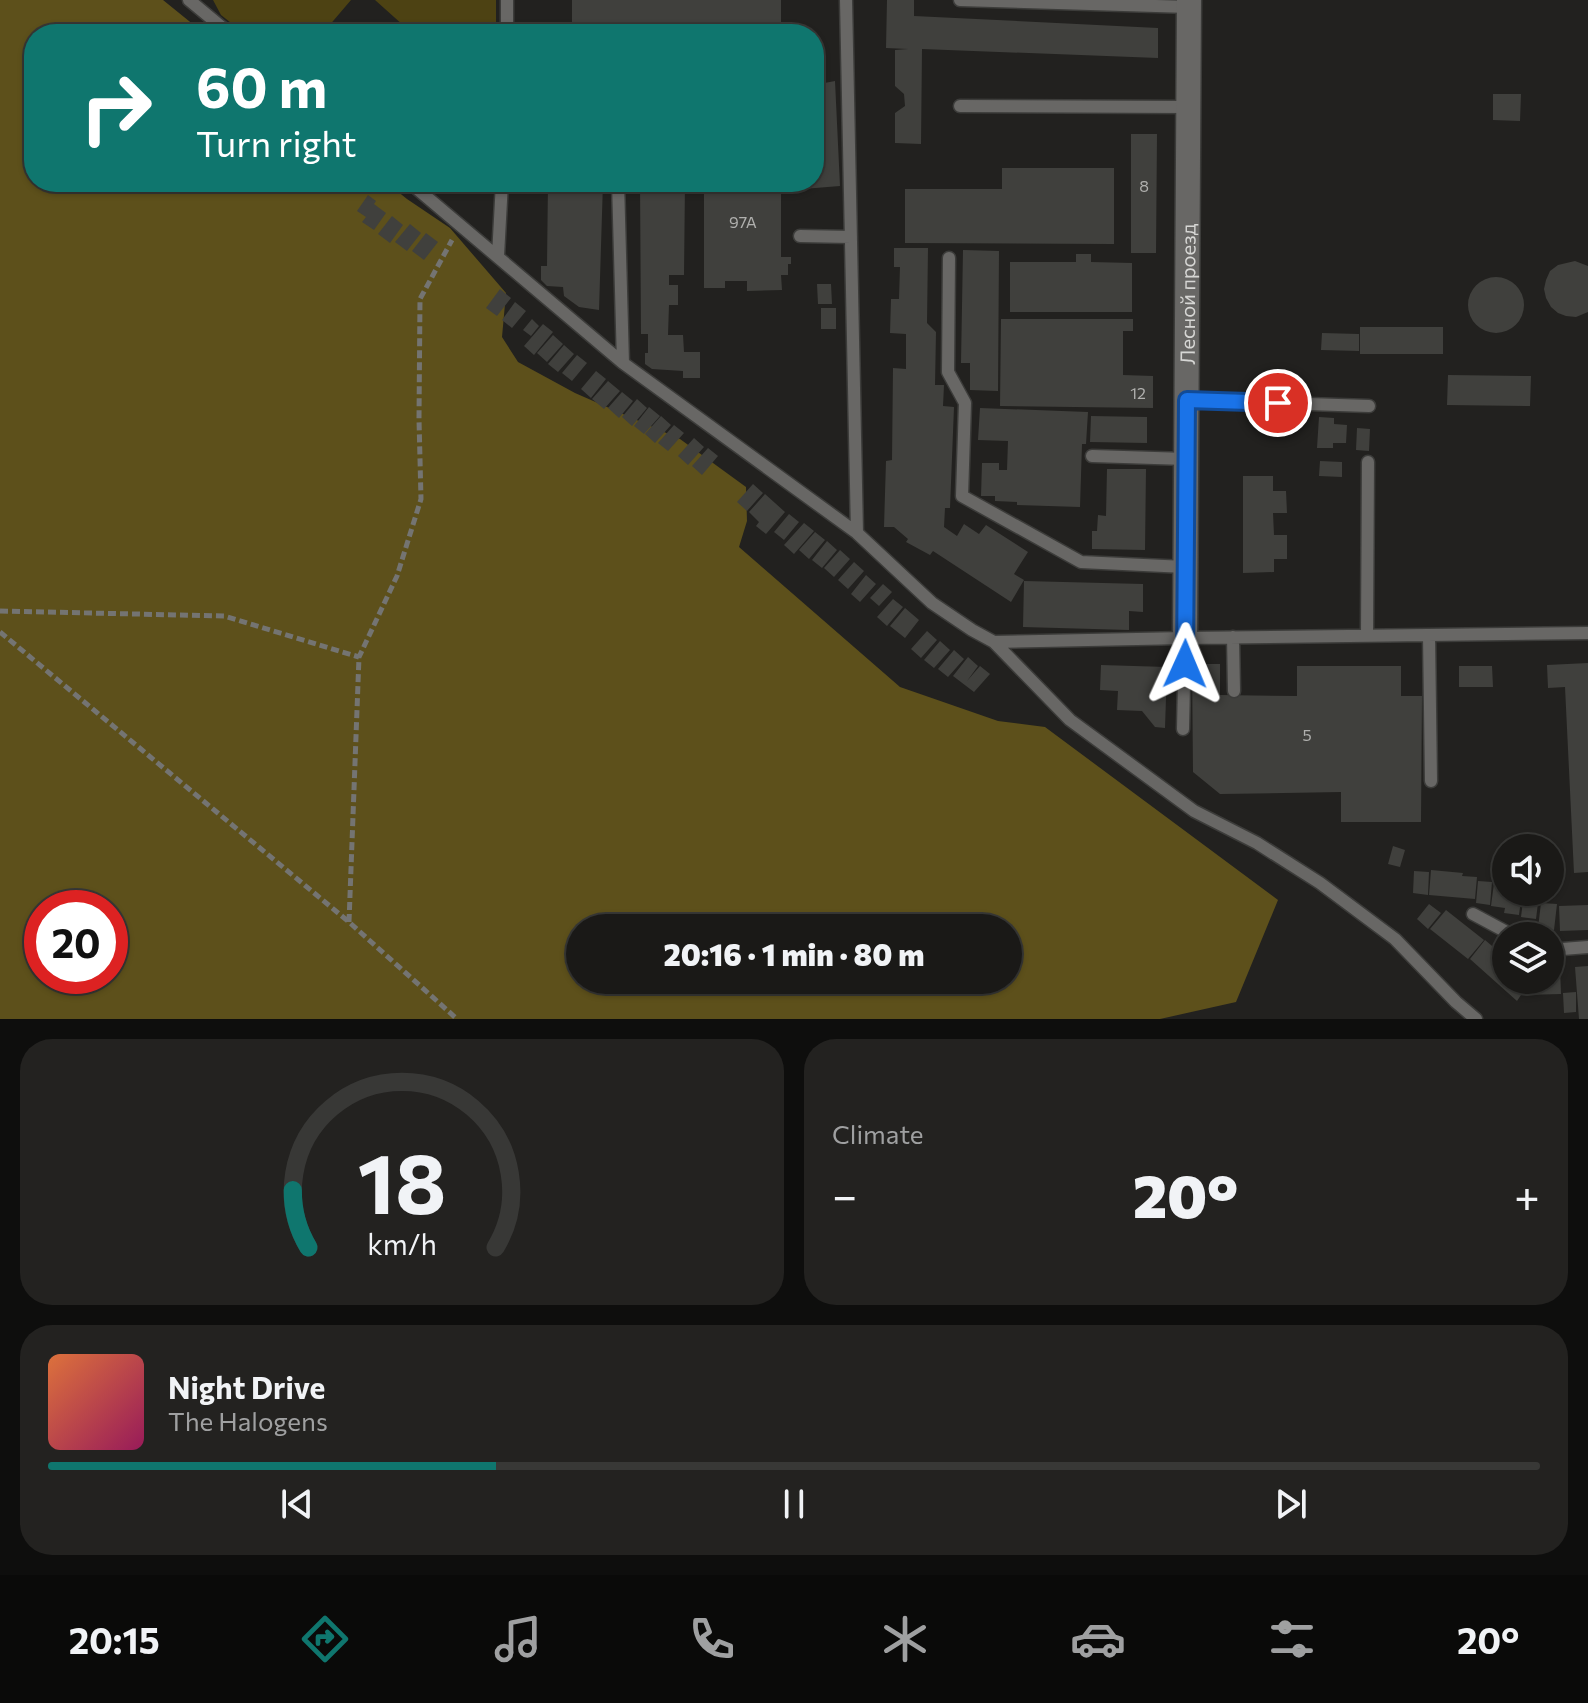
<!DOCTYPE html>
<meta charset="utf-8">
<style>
:root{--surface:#1a1917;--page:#232220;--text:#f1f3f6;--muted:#9fa0a1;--line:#383836;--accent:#0f766e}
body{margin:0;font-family:Commissioner,sans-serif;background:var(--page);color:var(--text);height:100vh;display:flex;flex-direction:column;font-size:30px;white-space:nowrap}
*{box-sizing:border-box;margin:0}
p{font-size:26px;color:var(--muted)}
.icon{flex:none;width:44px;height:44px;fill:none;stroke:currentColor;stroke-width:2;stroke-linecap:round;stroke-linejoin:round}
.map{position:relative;height:1019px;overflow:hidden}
.drawer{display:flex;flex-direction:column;gap:20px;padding:20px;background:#0e0e0d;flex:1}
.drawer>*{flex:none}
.hud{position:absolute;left:24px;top:24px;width:800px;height:168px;border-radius:32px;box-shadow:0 2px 6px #0004,0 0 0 2px var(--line);background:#0f766e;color:#fff;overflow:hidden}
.buttons{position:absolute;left:1492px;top:834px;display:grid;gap:16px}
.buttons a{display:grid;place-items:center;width:72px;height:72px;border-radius:50%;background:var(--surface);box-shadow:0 2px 6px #0004,0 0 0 2px var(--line);font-size:40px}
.speed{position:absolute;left:24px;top:890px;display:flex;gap:16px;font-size:40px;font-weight:700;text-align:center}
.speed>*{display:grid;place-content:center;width:104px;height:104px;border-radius:50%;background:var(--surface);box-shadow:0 2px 6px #0004,0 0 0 2px var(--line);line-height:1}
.speed .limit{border:12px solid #d22;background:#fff;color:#111}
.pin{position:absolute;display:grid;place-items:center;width:68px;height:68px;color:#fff;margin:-34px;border:4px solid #fff;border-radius:50%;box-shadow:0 2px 8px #0007}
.me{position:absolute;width:88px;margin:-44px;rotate:1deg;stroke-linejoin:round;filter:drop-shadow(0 0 6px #0008)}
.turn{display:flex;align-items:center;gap:28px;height:168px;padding:0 40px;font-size:36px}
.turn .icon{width:104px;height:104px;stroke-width:2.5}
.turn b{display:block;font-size:56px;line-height:68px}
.big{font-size:60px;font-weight:800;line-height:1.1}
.drawer .card{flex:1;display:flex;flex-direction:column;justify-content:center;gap:12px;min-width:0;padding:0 28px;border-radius:32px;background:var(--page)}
.drawer .dial{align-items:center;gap:0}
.dial svg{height:208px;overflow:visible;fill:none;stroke:var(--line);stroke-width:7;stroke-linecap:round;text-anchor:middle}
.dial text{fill:var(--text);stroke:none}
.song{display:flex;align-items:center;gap:24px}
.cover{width:96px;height:96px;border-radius:12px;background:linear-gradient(135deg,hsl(20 70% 55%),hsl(330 70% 35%))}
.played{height:8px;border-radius:4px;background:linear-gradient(90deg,var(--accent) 30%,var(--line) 30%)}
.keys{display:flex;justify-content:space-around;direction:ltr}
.heat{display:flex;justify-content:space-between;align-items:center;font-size:44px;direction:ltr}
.drawer .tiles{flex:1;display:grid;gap:20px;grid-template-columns:1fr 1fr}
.card:last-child{grid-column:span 2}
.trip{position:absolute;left:566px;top:914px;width:456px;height:80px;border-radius:40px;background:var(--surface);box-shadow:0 2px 6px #0004,0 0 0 2px var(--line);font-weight:800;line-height:80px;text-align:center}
.tab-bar{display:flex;height:128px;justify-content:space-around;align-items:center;background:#0a0a09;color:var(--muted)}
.tab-bar .icon{width:56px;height:56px}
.tab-bar .on{color:var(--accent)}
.tab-bar b{font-size:36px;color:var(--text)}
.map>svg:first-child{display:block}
.green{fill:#4d4213}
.forest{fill:#5d501b;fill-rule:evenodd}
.building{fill:#40403d}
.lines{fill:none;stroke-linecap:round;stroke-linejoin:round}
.lane-casing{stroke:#3c3c3a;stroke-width:15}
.street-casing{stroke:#3c3c3a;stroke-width:27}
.path{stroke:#747472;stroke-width:5;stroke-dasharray:8 4;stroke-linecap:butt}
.lane{stroke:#686765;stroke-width:12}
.street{stroke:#686765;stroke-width:24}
.route-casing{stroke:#114b97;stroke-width:20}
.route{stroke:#1a73e8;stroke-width:14}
.labels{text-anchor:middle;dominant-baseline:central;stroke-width:8;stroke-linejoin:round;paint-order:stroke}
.number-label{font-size:16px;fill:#b0b0ae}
.street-label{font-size:20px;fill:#d6d6d4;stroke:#181816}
</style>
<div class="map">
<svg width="1588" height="1019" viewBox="0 0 1588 1019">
<rect width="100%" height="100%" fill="#22211f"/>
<path class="green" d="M 213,0 L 351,0 L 322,34 L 245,34 L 221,15 Z
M 375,0 L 496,0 L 496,34 L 413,34 Z"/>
<path class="forest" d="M 0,0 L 163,0 L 205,34 L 34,34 L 34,182 L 386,182 L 407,199 L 450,228 L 506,293 L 502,337 L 518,362 L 575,393 L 680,439 L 746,487 L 747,521 L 739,547 L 900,687 L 998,721 L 1045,727 L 1278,900 L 1236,1002 L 1160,1019 L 0,1019 ZM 42,908 L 110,908 L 110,976 L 42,976 ZM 580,928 L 1008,928 L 1008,980 L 580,980 Z"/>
<path class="building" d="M 572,0 L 781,0 L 781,26 L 572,29 Z
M 887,0 L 914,0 L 914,16 L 1158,28 L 1158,58 L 922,49 L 921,144 L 895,143 L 895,113 L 905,106 L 904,94 L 895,86 L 895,50 L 908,49 L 886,48 Z
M 835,81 L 840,186 L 803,189 L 802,182 L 814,182 L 814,85 Z
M 1493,94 L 1521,94 L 1520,121 L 1493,120 Z
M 1131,134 L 1157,134 L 1156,253 L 1131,253 Z
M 1002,168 L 1114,168 L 1114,244 L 905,243 L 905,189 L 1002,189 Z
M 548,182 L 603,182 L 599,310 L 579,307 L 564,296 L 563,287 L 547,286 L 541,280 L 541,266 L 547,266 Z
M 640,182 L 685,182 L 684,275 L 669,275 L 669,285 L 678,285 L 678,305 L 669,305 L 668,335 L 683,335 L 684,352 L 700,352 L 700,378 L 683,378 L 683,371 L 652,369 L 645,364 L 645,353 L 648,353 L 648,334 L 641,334 Z
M 704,182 L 755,182 L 755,185 L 781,184 L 781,257 L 791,257 L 791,264 L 788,264 L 788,275 L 781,275 L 782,290 L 747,291 L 747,281 L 725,281 L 725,288 L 704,288 Z
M 368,195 L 376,201 L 374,204 L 386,213 L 374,230 L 362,222 L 366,217 L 357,211 Z
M 392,216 L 403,225 L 390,243 L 378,234 Z
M 410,224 L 421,233 L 407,251 L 395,242 Z
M 426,233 L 438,242 L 424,260 L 412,251 Z
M 894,248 L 928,248 L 927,323 L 936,332 L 935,385 L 944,385 L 943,406 L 954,407 L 950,508 L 945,508 L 944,527 L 957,536 L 964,524 L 979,534 L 986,525 L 1028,552 L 1014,574 L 1024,580 L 1011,602 L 933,551 L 930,555 L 906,542 L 908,539 L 894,527 L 884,527 L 886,461 L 892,460 L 893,368 L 906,369 L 906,334 L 890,333 L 891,299 L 899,299 L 900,267 L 894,267 Z
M 963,250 L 999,251 L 998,391 L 970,390 L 970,363 L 961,363 Z
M 1076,254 L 1091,254 L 1091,262 L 1132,263 L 1132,312 L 1010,312 L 1010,262 L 1076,262 Z
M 1575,261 L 1588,266 L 1588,312 L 1576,317 L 1566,316 L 1558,313 L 1551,307 L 1546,298 L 1544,289 L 1546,280 L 1550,271 L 1558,265 Z
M1468 305a28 28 0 1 1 56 0a28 28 0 1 1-56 0Z
M 817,284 L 831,284 L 832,304 L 818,304 Z
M 500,289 L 511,298 L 497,316 L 486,308 Z
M 515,302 L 526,311 L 512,328 L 502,320 Z
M 821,308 L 836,308 L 836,329 L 821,329 Z
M 532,319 L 539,326 L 531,336 L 523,330 Z
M 1001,319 L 1133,319 L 1133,331 L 1123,331 L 1123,375 L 1153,376 L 1153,408 L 1000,406 Z
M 543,324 L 553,332 L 534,355 L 524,346 Z
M 1360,327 L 1443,327 L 1443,354 L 1360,354 Z
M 1322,333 L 1359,334 L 1359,351 L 1321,350 Z
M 553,335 L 563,344 L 547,362 L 537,353 Z
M 564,345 L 574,354 L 558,372 L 548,364 Z
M 577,355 L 587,363 L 572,381 L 562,373 Z
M 596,371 L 606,379 L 591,398 L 581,389 Z
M 1448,375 L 1531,376 L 1530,406 L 1447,405 Z
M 608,381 L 620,391 L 604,409 L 592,399 Z
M 622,392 L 633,401 L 619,418 L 608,408 Z
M 637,399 L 647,408 L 632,426 L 622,417 Z
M 649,407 L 660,416 L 644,434 L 634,426 Z
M 980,408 L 1088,412 L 1086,444 L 1082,444 L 1080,507 L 1017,505 L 1017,502 L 995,501 L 995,496 L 981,496 L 982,463 L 999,463 L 999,470 L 1007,470 L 1008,441 L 978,440 Z
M 661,416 L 671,425 L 655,443 L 645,434 Z
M 1091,416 L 1147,417 L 1147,443 L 1090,442 Z
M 1319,417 L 1334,418 L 1334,424 L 1347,425 L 1346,443 L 1333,443 L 1333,448 L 1317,448 Z
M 674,425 L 684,433 L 668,451 L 658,443 Z
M 1357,428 L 1370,429 L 1369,451 L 1356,450 Z
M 694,438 L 704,447 L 688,465 L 678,456 Z
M 708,448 L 718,456 L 702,475 L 692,466 Z
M 1320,461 L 1342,462 L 1342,477 L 1319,476 Z
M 1107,469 L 1146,469 L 1145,550 L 1092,549 L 1092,531 L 1097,531 L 1098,515 L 1106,516 Z
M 1243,476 L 1273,476 L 1273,491 L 1286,491 L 1287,513 L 1273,513 L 1274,535 L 1287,535 L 1287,559 L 1274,559 L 1274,572 L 1243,573 Z
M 753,484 L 763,493 L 747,511 L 737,502 Z
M 765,494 L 785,512 L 766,534 L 756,526 L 759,522 L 749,512 Z
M 789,514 L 799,522 L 784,540 L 774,532 Z
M 804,523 L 814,531 L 794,554 L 784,545 Z
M 815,532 L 825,540 L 809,559 L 799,550 Z
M 827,541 L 837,550 L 822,568 L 812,560 Z
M 840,550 L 850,559 L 834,577 L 824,568 Z
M 854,562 L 864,571 L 848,589 L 838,580 Z
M 866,575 L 876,584 L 860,602 L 851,594 Z
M 1024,581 L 1143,584 L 1143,612 L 1129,611 L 1129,630 L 1023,627 Z
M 883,584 L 892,592 L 879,606 L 870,598 Z
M 893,599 L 903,607 L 887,626 L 877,617 Z
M 905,608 L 919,620 L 905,638 L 890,626 Z
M 927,631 L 937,640 L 921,658 L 911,649 Z
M 940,641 L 950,650 L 934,668 L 924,660 Z
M 954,650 L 964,659 L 948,677 L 938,669 Z
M 968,657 L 978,666 L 967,681 L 980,666 L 990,674 L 974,692 L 953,676 Z
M 1588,663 L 1588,872 L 1574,873 L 1565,687 L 1548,688 L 1547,665 Z
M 1192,664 L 1220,664 L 1220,695 L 1297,696 L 1297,666 L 1401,666 L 1401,696 L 1422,696 L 1421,822 L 1341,822 L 1341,792 L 1220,794 L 1193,772 Z
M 1101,665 L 1167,667 L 1165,728 L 1155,727 L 1142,711 L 1117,710 L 1118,691 L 1100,690 Z
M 1459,666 L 1492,666 L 1493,687 L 1459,687 Z
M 1393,846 L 1405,850 L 1400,867 L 1388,864 Z
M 1431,870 L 1463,873 L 1462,876 L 1477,877 L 1475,899 L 1429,895 Z
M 1414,871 L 1429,872 L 1428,895 L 1413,893 Z
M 1478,881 L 1492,882 L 1490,905 L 1476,903 Z
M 1494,883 L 1506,885 L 1506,892 L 1522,892 L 1519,915 L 1504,913 L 1505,908 L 1491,906 Z
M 1524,893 L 1539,895 L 1536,919 L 1521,917 Z
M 1541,903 L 1557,904 L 1554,930 L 1538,928 Z
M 1429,904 L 1441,913 L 1428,929 L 1417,919 Z
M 1588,905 L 1588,930 L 1560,931 L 1559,906 Z
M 1446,910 L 1484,940 L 1468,959 L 1430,929 Z
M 1485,940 L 1498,951 L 1500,948 L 1506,953 L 1506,980 L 1521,980 L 1521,995 L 1517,1001 L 1470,959 Z
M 1588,966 L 1588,1019 L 1579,1019 L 1575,967 Z
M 1550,967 L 1560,967 L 1561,994 L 1524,995 L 1524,980 L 1550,980 Z
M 1576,992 L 1576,1012 L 1564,1013 L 1563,993 Z"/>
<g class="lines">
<defs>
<path id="lane" d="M 189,0 L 230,34
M 846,0 L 857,533
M 960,0 L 1189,7
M 507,34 L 507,0
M 960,106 L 1187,107
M 409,182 L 623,363 L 857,533 L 932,603 L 972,630 L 994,642 L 1185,638 L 1588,633
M 618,182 L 623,363
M 800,236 L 851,237
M 498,256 L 502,182
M 949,258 L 948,372 L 965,403 L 962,496 L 1081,562 L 1185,567
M 1187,400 L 1369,406
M 1092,456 L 1186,459
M 1367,635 L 1368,462
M 1429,635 L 1431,781
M 1233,637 L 1234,691
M 994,642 L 1070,720 L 1194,811 L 1257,843 L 1320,883 L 1395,939 L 1456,1002 L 1476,1019
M 1183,729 L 1185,638
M 1473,914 L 1514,936
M 1550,950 L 1588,947"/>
<g id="street">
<path id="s1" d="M 1185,638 L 1189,0"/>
</g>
</defs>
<use href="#lane" class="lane-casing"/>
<use href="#street" class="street-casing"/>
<path class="path" d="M 0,611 L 224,616 L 359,657
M 0,632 L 349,922 L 457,1019
M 349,922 L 359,657 L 397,576 L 421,499 L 419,419 L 420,299 L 452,240"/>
<use href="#lane" class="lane"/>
<use href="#street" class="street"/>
</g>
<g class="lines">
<defs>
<path id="route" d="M 1185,664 L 1187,400 L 1278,403"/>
</defs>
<use href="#route" class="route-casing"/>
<use href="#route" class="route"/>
</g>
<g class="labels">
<g class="number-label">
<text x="1144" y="185">8</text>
<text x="743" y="221">97А</text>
<text x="1138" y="392">12</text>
<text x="1307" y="734">5</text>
</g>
<g class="street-label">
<text stroke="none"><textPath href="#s1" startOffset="344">Лесной проезд</textPath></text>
</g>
</g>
</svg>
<div class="buttons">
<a><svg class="icon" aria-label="sound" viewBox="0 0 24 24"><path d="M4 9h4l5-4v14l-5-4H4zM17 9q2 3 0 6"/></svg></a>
<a><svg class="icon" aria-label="layers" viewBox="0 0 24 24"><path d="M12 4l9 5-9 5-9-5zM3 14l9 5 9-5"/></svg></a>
</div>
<div class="speed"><div class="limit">20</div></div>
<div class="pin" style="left:1278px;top:403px;background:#d93025"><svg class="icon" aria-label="arrive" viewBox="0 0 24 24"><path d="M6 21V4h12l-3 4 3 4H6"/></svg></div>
<svg class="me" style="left:1185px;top:664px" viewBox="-20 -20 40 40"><path d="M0-17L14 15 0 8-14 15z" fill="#1a73e8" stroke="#fff" stroke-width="4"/></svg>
<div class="trip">20:16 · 1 min · 80 m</div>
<div class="hud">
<div class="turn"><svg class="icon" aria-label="right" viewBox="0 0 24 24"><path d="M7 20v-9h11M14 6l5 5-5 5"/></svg><div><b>60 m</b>Turn right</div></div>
</div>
</div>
<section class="drawer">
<div class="tiles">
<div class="card dial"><svg viewBox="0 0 100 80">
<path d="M14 69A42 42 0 1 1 86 69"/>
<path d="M14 69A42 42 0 0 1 8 47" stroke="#0f766e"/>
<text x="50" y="56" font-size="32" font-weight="700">18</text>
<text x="50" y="72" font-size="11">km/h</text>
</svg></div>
<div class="card"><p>Climate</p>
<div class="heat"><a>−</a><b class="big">20°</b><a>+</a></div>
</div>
<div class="card">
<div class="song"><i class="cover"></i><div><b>Night Drive</b><p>The Halogens</p></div></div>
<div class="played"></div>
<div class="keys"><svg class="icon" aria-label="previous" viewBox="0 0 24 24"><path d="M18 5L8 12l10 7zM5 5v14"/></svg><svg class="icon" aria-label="pause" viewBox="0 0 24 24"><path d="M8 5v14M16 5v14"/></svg><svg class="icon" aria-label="next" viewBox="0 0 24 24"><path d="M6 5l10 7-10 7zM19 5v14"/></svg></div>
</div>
</div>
</section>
<nav class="tab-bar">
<b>20:15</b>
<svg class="icon on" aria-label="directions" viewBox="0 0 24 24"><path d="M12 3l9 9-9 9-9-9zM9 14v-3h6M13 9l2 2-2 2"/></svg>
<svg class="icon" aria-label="music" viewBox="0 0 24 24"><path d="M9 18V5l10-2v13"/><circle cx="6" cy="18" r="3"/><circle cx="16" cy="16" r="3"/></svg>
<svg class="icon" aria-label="phone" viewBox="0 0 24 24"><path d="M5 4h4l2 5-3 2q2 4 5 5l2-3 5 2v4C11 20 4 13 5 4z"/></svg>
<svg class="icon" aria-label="climate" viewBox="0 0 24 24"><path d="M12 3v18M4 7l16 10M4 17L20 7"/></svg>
<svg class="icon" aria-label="car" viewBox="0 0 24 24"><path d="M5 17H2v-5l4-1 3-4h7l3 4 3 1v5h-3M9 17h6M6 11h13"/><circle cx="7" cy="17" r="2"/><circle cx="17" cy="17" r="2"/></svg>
<svg class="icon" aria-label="filters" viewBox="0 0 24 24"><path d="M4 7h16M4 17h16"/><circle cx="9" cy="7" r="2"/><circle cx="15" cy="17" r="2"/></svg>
<b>20°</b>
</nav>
